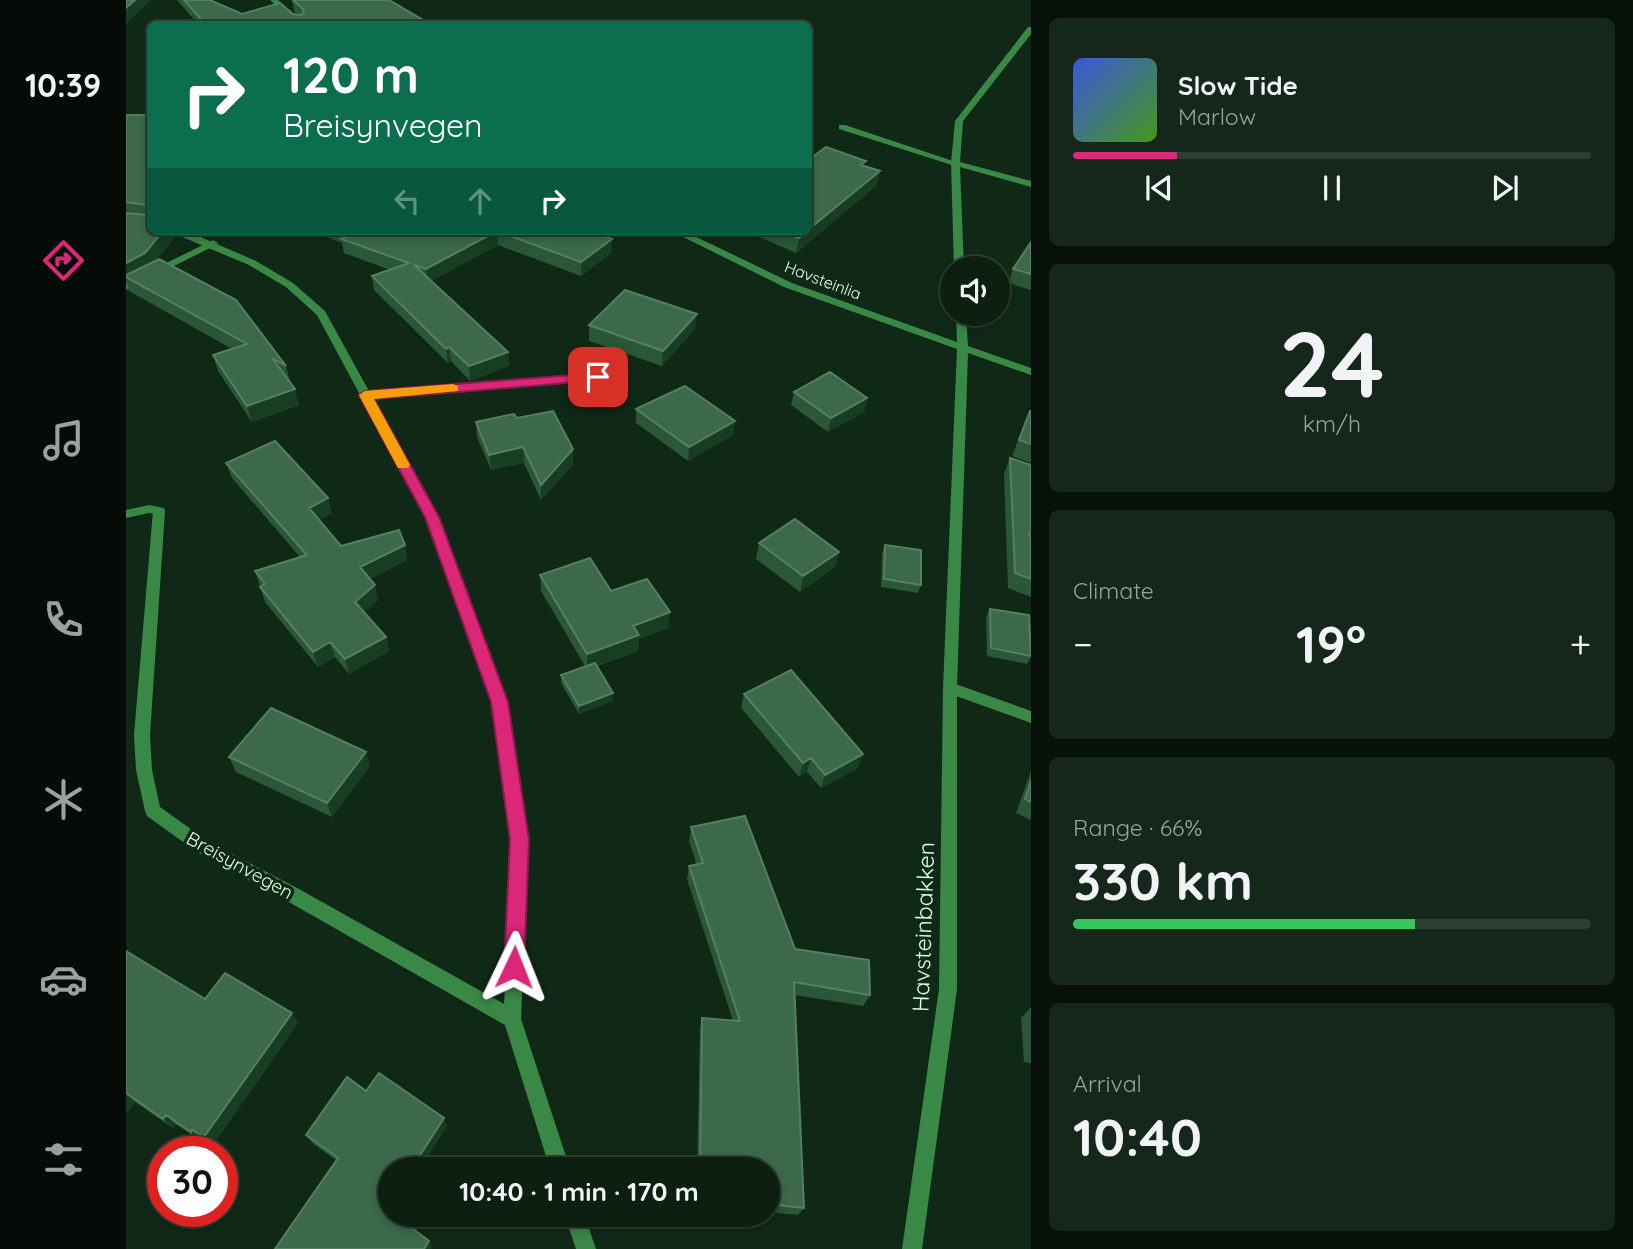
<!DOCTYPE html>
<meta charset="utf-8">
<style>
:root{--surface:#0c1f11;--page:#15271a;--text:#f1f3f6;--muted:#9aa29f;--line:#2c3d31;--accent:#db2777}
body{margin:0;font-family:Quicksand,sans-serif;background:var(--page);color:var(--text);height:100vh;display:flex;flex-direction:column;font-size:26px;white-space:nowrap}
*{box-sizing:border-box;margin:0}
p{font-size:23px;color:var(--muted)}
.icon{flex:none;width:38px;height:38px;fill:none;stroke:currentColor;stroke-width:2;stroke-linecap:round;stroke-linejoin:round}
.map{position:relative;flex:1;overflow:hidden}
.panel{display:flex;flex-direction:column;gap:18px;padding:18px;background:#071109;width:602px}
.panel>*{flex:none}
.top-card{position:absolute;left:21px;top:21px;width:665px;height:214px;border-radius:10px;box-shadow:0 4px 10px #0003,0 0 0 2px var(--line);background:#0b6e4f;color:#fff;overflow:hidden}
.controls{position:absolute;left:814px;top:256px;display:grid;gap:14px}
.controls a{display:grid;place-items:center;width:70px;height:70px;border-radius:50%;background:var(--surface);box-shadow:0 4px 10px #0003,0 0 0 2px var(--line);font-size:35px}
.speed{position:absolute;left:21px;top:1136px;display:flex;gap:14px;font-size:35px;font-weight:700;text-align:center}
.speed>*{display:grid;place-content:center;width:91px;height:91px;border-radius:50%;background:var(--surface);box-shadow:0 4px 10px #0003,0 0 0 2px var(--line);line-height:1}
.speed .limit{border:10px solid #d22;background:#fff;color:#111}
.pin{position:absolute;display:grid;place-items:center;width:60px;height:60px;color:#fff;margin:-30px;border-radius:14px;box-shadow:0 4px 10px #0006}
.me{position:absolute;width:77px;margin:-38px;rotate:2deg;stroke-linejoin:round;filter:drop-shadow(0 0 5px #0008)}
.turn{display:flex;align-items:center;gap:24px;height:147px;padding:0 21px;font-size:32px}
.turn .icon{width:91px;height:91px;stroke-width:2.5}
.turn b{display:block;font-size:49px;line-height:60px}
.lanes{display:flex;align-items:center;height:66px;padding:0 21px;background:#0003;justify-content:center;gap:35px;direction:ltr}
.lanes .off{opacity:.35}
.big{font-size:52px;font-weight:700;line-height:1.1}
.panel .widget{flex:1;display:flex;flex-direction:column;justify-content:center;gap:10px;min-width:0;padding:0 24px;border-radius:10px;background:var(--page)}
.panel .dial{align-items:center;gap:0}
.dial b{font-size:91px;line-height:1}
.song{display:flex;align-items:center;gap:21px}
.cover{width:84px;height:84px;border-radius:10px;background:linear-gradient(135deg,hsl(230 70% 55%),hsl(100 70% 35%))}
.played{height:7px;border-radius:4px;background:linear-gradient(90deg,var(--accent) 20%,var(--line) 20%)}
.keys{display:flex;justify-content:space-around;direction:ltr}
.heat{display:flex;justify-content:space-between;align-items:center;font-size:38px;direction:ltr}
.charge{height:10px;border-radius:5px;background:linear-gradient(90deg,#34c759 66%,var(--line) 0)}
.trip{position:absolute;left:252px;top:1157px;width:402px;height:70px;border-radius:35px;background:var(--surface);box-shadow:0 4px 10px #0003,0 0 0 2px var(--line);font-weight:700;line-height:70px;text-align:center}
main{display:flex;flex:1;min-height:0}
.tabs{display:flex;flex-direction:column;width:126px;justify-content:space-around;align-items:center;background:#050c07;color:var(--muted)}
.tabs .icon{width:49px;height:49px}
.tabs .current{color:var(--accent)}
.tabs b{font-size:32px;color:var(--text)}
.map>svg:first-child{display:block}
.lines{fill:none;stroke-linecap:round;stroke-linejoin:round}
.lane{fill:#3a8845;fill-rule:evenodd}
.street{fill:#3a8845;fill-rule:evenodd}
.wall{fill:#295737}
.shaded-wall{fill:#173d22}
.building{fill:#3c6949;stroke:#548061;stroke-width:2}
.route{fill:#db2777;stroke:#8e194d;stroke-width:2}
.slow{fill:#f59e0b}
.labels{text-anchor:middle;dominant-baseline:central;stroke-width:7;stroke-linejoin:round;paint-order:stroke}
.far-street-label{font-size:16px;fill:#d8ffe0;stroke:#102917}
.street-label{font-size:19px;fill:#d8ffe0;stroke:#102917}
.near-street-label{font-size:23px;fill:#d8ffe0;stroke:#102917}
</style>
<main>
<nav class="tabs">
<b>10:39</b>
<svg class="icon current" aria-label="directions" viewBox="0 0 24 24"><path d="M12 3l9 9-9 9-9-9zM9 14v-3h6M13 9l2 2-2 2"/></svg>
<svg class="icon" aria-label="music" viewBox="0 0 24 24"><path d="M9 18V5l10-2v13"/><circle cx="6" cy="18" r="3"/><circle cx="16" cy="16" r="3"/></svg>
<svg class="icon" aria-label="phone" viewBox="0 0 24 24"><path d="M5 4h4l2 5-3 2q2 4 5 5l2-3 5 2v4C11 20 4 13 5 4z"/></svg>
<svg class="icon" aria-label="climate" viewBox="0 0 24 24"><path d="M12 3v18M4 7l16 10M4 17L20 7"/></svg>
<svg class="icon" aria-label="car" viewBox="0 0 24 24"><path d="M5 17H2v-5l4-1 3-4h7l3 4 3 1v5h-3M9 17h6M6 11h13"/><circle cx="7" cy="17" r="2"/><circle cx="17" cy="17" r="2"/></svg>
<svg class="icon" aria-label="filters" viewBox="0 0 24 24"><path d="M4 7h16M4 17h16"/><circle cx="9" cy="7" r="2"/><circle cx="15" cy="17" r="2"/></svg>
</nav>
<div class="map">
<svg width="905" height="1249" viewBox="0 0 905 1249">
<rect width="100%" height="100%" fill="#102917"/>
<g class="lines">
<path class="lane" d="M 713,125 L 719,125 L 833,163 L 826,165 L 713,129 Z
M 87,240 L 92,243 L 90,245 L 0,290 L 0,283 Z
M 472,374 L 478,377 L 476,379 L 239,399 L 233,395 L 239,391 Z
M 23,505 L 38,508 L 39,511 L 33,515 L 23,513 L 0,518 L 0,510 Z
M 824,682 L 905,711 L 905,723 L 819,692 L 817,688 L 819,684 Z"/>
<path class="street" d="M 144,0 L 152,0 L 178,24 L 171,24 Z
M 902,27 L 905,27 L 905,34 L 837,121 L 834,162 L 905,181 L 905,187 L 834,167 L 838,268 L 828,268 L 825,163 L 829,121 Z
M 42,231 L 57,231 L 70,235 L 130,261 L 167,283 L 199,311 L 312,517 L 381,703 L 402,840 L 395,1019 L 444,1169 L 424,1169 L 379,1025 L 161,901 L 71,852 L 21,816 L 19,811 L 10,770 L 8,735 L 27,511 L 33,507 L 39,511 L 24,735 L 26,770 L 34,807 L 83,842 L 173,889 L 378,1004 L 386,840 L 367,703 L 300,517 L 191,315 L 160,287 L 123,265 Z
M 545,231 L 558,231 L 666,283 L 831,342 L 830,313 L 840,313 L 842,346 L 905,368 L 905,375 L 842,353 L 831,688 L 831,989 L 796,1249 L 776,1249 L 813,989 L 817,688 L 831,349 L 658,287 Z
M 438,1214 L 458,1214 L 470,1249 L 450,1249 Z"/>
</g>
<path class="wall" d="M 51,0 L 84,0 L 116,14 L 171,14 L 168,11 L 166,0 L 304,24 L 72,24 Z
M 0,115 L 24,115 L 24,231 L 47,231 L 49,237 L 29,261 L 160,366 L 164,381 L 173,405 L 126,422 L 92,371 L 87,355 L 106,349 L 3,291 L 0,282 Z
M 739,166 L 751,185 L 670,253 L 619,231 L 682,231 Z
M 185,231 L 464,231 L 486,239 L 485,253 L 455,276 L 372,245 L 305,281 L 382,352 L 383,366 L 344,381 L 325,361 L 322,363 L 248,290 L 246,276 L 264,270 L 218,253 L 216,243 Z
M 905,242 L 905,290 L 882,283 L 887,269 Z
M 463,325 L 569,329 L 536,366 L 463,341 Z
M 668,392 L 741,398 L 738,412 L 702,432 L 665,405 Z
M 510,409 L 607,435 L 562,461 L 510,423 Z
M 904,411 L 905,411 L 905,463 L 886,456 Z
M 391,418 L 447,465 L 415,500 L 398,463 L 365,470 L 351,437 L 350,422 Z
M 884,458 L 903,535 L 905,535 L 905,597 L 882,588 L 878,474 Z
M 100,463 L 206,513 L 193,520 L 215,546 L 279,545 L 281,560 L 244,579 L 252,600 L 238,612 L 260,637 L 263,651 L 223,674 L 209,657 L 192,667 L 139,602 L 129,571 L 174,557 L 106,478 Z
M 633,543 L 713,552 L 709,567 L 674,592 L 630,559 Z
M 759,545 L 795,585 L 792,593 L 755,587 L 756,553 Z
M 414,575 L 485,591 L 542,628 L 513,639 L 512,651 L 471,666 L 487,693 L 487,701 L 453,714 L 435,683 L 435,675 L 459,666 L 415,591 Z
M 864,609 L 903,615 L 905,657 L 901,664 L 861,656 L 860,617 Z
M 618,694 L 732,768 L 695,788 L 681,772 L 673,777 L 615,708 Z
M 103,757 L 244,766 L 206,817 L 110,772 Z
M 905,771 L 905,820 L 890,813 Z
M 565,827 L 669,949 L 744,995 L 737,1006 L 669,995 L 678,1208 L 672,1215 L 642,1212 L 642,1169 L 571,1169 L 574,1029 L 576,1018 L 607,1021 L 561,879 L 563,866 L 571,865 L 563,841 Z
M 0,951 L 79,999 L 172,1023 L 87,1145 L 75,1139 L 74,1140 L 49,1124 L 47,1128 L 9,1102 L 0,1114 Z
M 905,1007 L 905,1063 L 898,1062 L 895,1018 Z
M 240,1091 L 321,1126 L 264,1169 L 264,1214 L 303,1241 L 306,1248 L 149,1249 L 210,1160 L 186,1143 L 180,1135 Z"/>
<path class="shaded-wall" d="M 9,0 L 25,0 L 0,24 L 0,8 Z
M 754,171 L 751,185 L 670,253 L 673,238 Z
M 37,231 L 47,231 L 49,237 L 24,267 L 0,277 L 0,263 Z
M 371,231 L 372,245 L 302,283 L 300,269 Z
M 486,239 L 485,253 L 455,276 L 455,262 Z
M 571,314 L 569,329 L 536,366 L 537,351 Z
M 323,347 L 325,361 L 322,363 L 320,349 Z
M 382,352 L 383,366 L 344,381 L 343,366 Z
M 169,389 L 173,405 L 126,422 L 121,406 Z
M 741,398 L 738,412 L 702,432 L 705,418 Z
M 609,421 L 607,435 L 562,461 L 563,447 Z
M 397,447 L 398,463 L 365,470 L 363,455 Z
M 447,449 L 447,465 L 415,500 L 415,485 Z
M 202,498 L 206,513 L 187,523 L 183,508 Z
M 279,545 L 281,560 L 237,582 L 234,567 Z
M 713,552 L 709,567 L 674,592 L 677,576 Z
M 249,585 L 252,600 L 233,617 L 229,602 Z
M 544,612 L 542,628 L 513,639 L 512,651 L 461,669 L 461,654 L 507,626 Z
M 260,637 L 263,651 L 223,674 L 219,659 Z
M 204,642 L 209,657 L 192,667 L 187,652 Z
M 487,693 L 487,701 L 453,714 L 453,706 Z
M 240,752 L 244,766 L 206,817 L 201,803 Z
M 737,754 L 732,768 L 695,788 L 699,775 Z
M 685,758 L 681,772 L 673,777 L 677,763 Z
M 166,1013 L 172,1023 L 87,1145 L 78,1137 Z
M 0,1093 L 9,1102 L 0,1114 Z
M 40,1115 L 49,1124 L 47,1128 L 37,1119 Z
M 318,1118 L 321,1126 L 294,1169 L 285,1169 Z
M 66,1130 L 75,1139 L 74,1140 L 65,1132 Z
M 264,1200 L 264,1214 L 259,1209 Z
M 303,1241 L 306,1248 L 305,1249 L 298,1249 Z"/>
<path class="building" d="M 0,0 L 9,0 L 0,8 Z
M 58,0 L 84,0 L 116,14 L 154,3 L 167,14 L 176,15 L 178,10 L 167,0 L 263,0 L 304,24 L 79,24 Z
M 0,115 L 24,115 L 24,231 L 37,231 L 19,253 L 0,263 L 0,213 L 21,215 L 20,205 L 0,202 Z
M 700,147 L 740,161 L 735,165 L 754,171 L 682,230 L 682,160 Z
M 217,231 L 464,231 L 486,239 L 455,262 L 371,231 L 300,269 L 288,265 L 382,352 L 343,366 L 323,347 L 320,349 L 246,276 L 283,263 L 215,239 L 226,234 Z
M 656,231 L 681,231 L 673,238 Z
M 905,242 L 905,274 L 887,269 Z
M 33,259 L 110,300 L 160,366 L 146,358 L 169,389 L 121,406 L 87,355 L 121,344 L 0,277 L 0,275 Z
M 499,290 L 571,314 L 537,351 L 463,325 Z
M 704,372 L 741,398 L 705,418 L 668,392 Z
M 559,386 L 609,421 L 563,447 L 510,409 Z
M 427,411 L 447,449 L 415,485 L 397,447 L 363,455 L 350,422 L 388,414 L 391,418 Z
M 904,411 L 905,411 L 905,444 L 893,440 Z
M 149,441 L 202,498 L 183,508 L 215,546 L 273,530 L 279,545 L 234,567 L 249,585 L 229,602 L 260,637 L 219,659 L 204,642 L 187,652 L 134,587 L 139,584 L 129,571 L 181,555 L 100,463 Z
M 884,458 L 905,465 L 905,530 L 903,535 L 905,535 L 905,579 L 889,573 Z
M 669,519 L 713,552 L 677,576 L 633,543 Z
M 759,545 L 795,550 L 795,585 L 758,579 Z
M 464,558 L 485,591 L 521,579 L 544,612 L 507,626 L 513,635 L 461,654 L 414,575 Z
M 864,609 L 903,615 L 905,656 L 865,648 Z
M 469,663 L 487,693 L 453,706 L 435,675 Z
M 665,670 L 737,754 L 699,775 L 685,758 L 677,763 L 618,694 Z
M 145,708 L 240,752 L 201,803 L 103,757 Z
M 905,781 L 905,802 L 899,799 Z
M 619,816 L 669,949 L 743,960 L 744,995 L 668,982 L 678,1208 L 642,1204 L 642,1169 L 574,1169 L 576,1018 L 614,1021 L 563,866 L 577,863 L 565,827 Z
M 0,951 L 79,999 L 99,973 L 166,1013 L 78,1137 L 66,1130 L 65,1132 L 40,1115 L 37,1119 L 0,1093 Z
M 253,1073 L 318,1118 L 285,1169 L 264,1169 L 264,1200 L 259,1209 L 264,1213 L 264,1214 L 267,1214 L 303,1241 L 298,1249 L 149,1249 L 212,1158 L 180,1135 L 221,1077 L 240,1091 Z"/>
<path class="route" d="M 472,373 L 479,377 L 477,380 L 248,399 L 313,517 L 382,702 L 403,840 L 398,967 L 395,974 L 388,977 L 381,974 L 378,967 L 384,840 L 365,702 L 299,517 L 233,395 L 239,391 Z"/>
<path class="slow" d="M 327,384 L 332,386 L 332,391 L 248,399 L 284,465 L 282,468 L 272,468 L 233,395 L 239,391 Z"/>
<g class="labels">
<g class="far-street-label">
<text transform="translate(697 280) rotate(21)">Havsteinlia</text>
</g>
<g class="street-label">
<text transform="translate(114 865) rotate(29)">Breisynvegen</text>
</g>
<g class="near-street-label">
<text transform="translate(797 927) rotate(-88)">Havsteinbakken</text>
</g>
</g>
</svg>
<div class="controls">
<a><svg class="icon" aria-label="sound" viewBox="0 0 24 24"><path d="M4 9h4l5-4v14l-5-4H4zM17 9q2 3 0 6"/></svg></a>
</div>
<div class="speed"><div class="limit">30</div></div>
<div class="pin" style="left:472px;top:377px;background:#d93025"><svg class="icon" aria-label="arrive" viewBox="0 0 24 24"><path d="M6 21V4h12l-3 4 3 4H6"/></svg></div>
<svg class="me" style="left:388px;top:967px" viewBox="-20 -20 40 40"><path d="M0-17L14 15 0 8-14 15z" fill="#db2777" stroke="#fff" stroke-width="4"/></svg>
<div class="trip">10:40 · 1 min · 170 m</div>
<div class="top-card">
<div class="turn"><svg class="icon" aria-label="right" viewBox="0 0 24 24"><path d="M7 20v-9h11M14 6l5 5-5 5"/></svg><div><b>120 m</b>Breisynvegen</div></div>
<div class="lanes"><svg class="icon off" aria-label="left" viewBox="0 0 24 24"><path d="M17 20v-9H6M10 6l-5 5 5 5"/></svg><svg class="icon off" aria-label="ahead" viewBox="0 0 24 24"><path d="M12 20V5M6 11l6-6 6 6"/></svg><svg class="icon" aria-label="right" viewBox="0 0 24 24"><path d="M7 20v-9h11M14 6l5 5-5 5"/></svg></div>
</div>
</div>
<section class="panel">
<div class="widget">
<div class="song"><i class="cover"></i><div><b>Slow Tide</b><p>Marlow</p></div></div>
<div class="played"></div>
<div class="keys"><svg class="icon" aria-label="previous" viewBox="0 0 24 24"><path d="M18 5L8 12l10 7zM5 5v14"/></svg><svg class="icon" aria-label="pause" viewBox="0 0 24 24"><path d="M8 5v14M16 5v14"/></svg><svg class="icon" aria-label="next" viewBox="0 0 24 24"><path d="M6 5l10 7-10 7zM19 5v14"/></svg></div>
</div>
<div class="widget dial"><b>24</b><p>km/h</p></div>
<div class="widget"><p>Climate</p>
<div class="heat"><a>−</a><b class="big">19°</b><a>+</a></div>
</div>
<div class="widget"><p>Range · 66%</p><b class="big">330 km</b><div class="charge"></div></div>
<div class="widget"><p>Arrival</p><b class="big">10:40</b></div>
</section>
</main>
